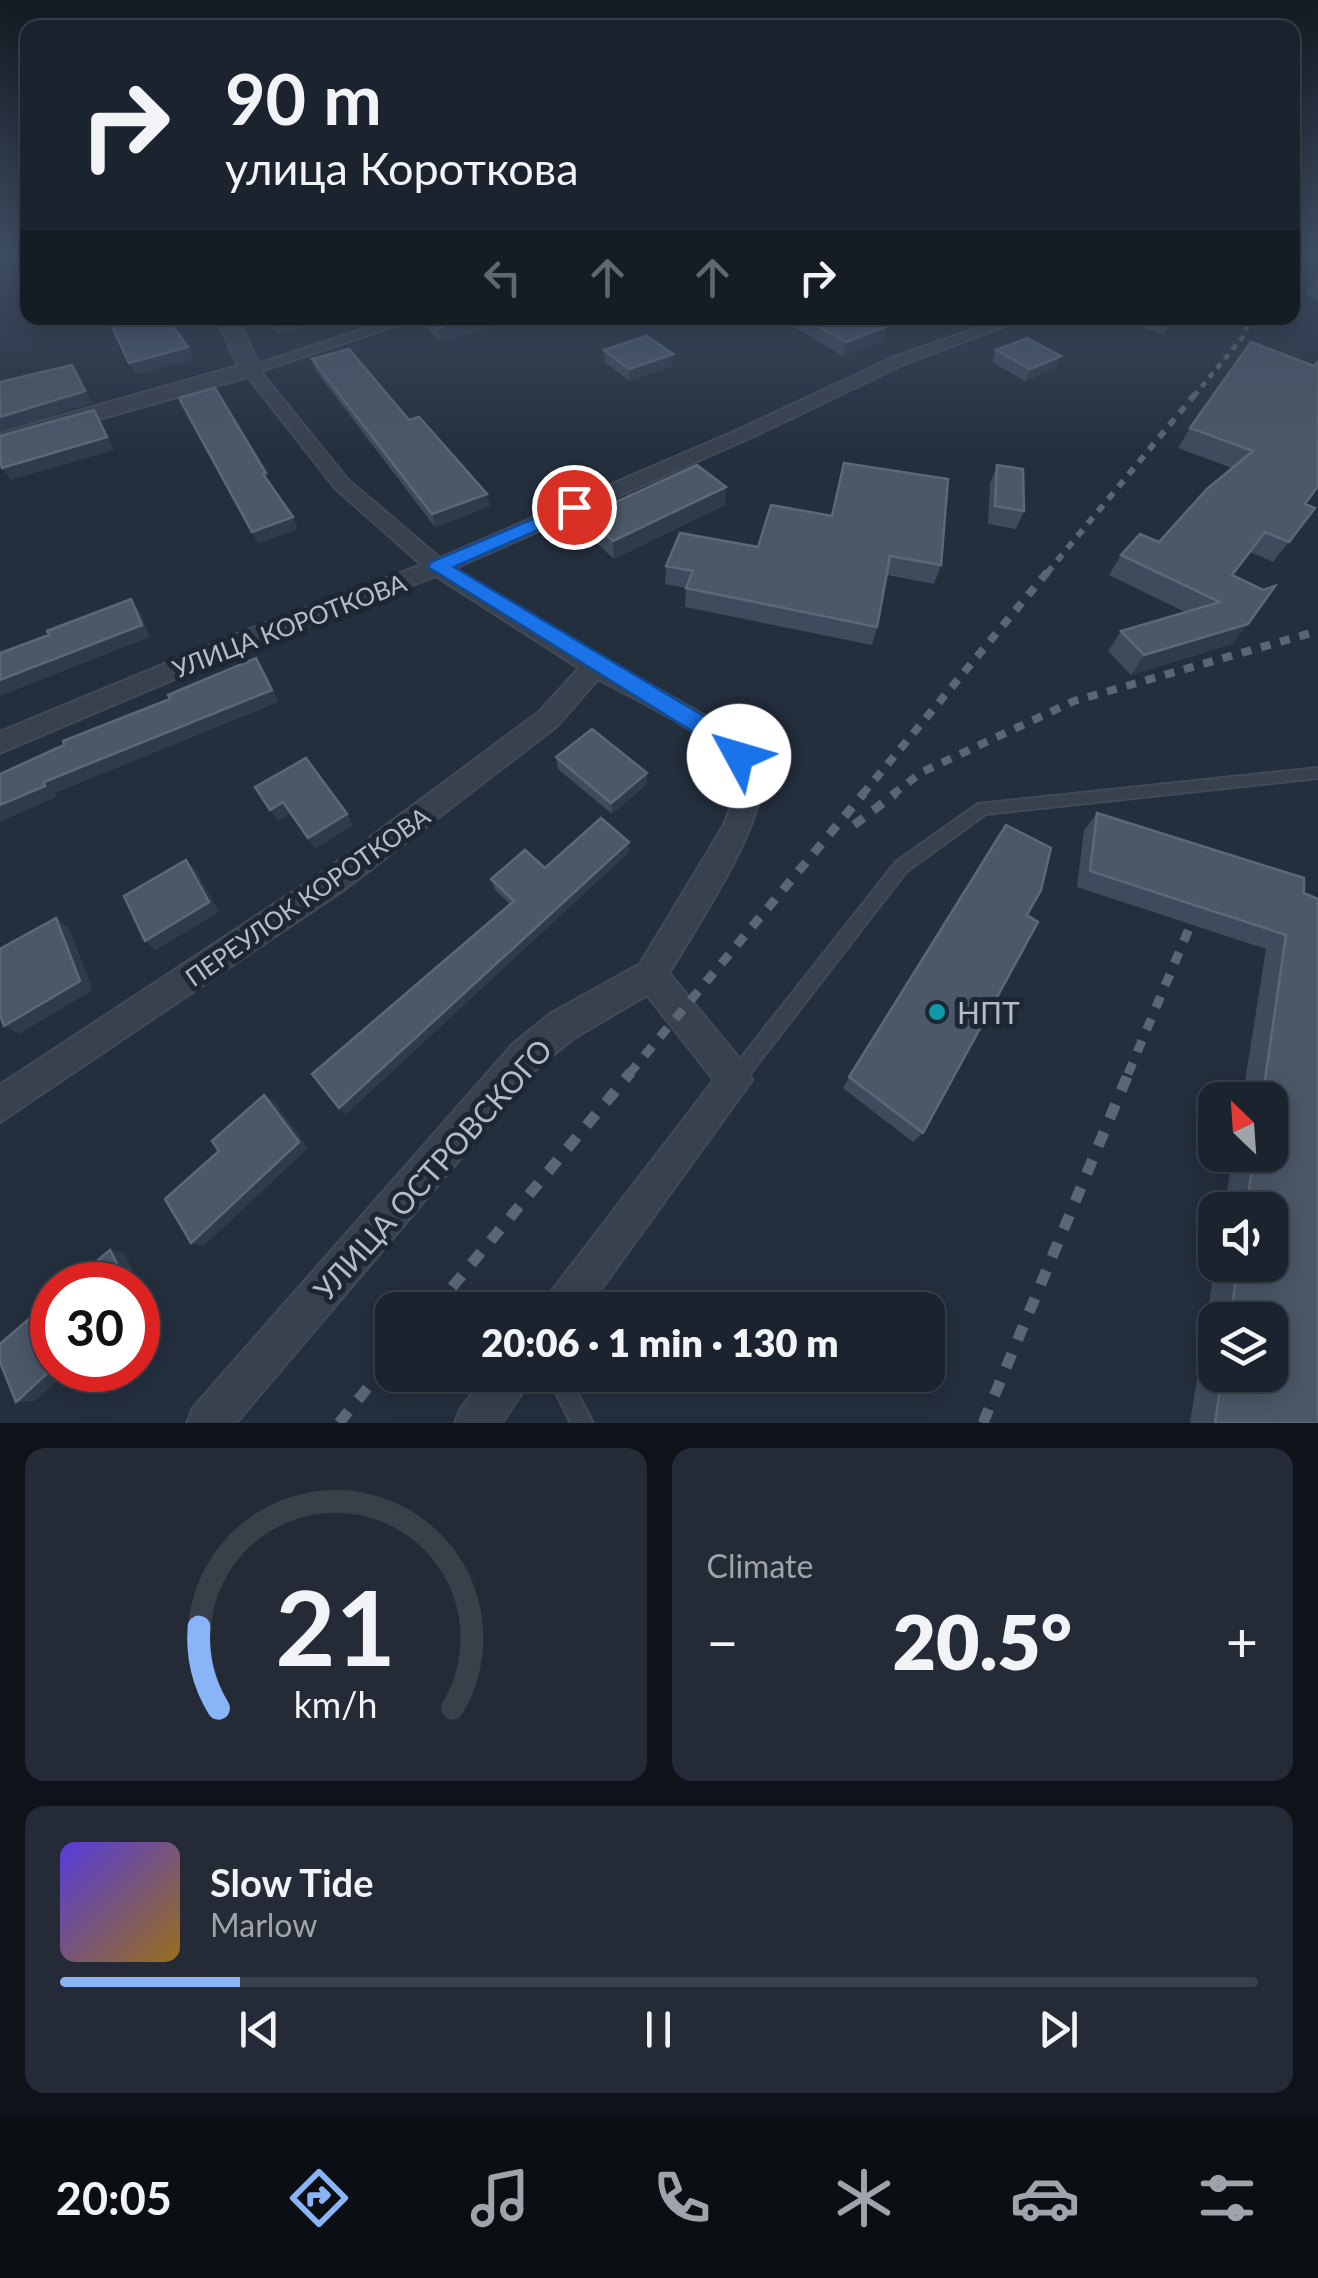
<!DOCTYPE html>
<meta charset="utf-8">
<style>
:root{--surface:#1b232e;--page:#242b36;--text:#f1f3f6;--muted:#a0a4aa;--line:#39404a;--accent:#8ab4f8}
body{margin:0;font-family:Lato,sans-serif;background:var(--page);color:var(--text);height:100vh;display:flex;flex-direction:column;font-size:38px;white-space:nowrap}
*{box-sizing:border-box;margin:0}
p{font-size:32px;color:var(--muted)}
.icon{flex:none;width:55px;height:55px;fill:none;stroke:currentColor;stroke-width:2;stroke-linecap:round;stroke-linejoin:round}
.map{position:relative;height:1423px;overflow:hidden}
.panel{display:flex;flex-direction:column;gap:25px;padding:25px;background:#0f1319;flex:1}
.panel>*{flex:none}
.banner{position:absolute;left:20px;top:20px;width:1280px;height:305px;border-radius:20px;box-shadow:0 5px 25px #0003,0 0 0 2px var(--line);background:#1b232e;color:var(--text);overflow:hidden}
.needle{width:65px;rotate:335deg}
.fabs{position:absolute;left:1198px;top:1082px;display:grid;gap:20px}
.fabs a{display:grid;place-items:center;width:90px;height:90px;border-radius:20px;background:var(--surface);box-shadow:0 5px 25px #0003,0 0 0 2px var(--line);font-size:50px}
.speed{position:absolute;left:30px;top:1262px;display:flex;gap:20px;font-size:50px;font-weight:700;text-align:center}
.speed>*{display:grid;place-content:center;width:130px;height:130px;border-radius:50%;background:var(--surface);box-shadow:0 5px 25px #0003,0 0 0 2px var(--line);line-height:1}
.speed .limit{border:15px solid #d22;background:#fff;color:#111}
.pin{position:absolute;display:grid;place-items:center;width:85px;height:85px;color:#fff;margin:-42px;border:5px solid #fff;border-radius:50%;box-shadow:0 2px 10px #0007}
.me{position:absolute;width:110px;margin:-55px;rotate:309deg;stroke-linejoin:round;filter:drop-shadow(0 0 8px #0008)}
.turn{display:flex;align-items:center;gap:35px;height:210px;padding:0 40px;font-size:45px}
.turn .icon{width:130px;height:130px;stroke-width:2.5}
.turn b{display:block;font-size:70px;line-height:85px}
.lanes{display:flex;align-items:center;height:95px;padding:0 40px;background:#0003;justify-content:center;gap:50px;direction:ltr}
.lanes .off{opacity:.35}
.big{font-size:75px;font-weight:800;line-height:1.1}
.panel .widget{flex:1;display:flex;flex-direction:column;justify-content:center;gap:15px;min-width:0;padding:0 35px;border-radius:20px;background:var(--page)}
.panel .dial{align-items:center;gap:0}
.dial svg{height:260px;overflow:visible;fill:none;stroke:var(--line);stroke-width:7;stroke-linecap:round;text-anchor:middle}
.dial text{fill:var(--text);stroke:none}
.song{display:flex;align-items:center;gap:30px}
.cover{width:120px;height:120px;border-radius:15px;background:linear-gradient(135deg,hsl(250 70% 55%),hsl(40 70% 35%))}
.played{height:10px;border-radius:5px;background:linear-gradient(90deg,var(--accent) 15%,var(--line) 15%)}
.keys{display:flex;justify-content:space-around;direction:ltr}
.heat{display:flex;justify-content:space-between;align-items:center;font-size:55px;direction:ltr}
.panel .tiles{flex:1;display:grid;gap:25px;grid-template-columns:1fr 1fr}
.widget:last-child{grid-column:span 2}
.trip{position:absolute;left:375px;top:1292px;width:570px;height:100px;border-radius:20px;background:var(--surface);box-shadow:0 5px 25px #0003,0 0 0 2px var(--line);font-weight:800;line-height:100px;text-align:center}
.dock{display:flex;height:160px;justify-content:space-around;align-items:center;background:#0b0e12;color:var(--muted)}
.dock .icon{width:70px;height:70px}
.dock .selected{color:var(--accent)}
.dock b{font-size:45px;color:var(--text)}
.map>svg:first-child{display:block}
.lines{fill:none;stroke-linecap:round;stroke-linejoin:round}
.service-casing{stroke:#414a57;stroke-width:4}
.minor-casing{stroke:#414a57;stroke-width:4}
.tertiary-casing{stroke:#414a57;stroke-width:4}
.service{fill:#38414e;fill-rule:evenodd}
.minor{fill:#38414e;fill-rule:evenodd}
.tertiary{fill:#38414e;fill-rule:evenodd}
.rail-far4{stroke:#5a6575;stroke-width:5;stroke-dasharray:6 6;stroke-linecap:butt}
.rail-far3{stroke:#5a6575;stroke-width:6;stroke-dasharray:8 8;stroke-linecap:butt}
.rail-far2{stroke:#5a6575;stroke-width:8;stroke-dasharray:10 10;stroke-linecap:butt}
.rail-far1{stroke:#5a6575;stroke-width:9;stroke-dasharray:12 12;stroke-linecap:butt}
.rail{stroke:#5a6575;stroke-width:11;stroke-dasharray:15 15;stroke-linecap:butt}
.wall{fill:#3f4b5c;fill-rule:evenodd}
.shaded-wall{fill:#2f3b4b}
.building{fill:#4b5868;stroke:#5c6777;stroke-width:2.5}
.route{fill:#1a73e8;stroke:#114b97;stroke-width:2.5}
.culture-dot{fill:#0f9aa8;stroke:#1d2633;stroke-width:4}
.labels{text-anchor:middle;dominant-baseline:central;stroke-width:10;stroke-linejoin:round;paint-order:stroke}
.street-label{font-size:25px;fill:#b4bcc9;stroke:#1d2633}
.near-poi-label{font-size:30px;fill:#b4bcc9;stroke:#1d2633;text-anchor:start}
.near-street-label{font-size:30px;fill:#b4bcc9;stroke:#1d2633}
</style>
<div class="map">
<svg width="1318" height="1423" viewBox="0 0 1318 1423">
<rect width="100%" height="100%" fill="#242f3e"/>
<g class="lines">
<defs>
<path id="service" d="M 1318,768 L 1318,778 L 986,814 L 906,872 L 742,1084 L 736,1087 L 730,1084 L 727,1078 L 730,1072 L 896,862 L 978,804 Z
M 547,1375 L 568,1375 L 593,1423 L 571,1423 Z"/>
<path id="minor" d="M 397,318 L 419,318 L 260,371 L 348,480 L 440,558 L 740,429 L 892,358 L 1006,318 L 1027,318 L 904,364 L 752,437 L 455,568 L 536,620 L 723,726 C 739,741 754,753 760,775 C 771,816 692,934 669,973 L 747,1068 L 752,1080 L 586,1310 L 542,1310 L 548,1296 L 714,1080 L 647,995 L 574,1038 L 537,1068 L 236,1423 L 187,1423 L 193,1408 L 513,1044 L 550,1014 L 640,964 L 724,825 C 729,811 737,795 735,779 C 730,741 630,697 598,679 L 557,726 L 345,889 L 0,1122 L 0,1085 L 325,871 L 539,712 L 579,668 L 436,576 L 260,643 L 0,753 L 0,732 L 244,631 L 422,565 L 335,488 L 242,369 Z
M 487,1375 L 534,1375 L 502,1423 L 455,1423 L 461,1408 Z"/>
<path id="tertiary" d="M 217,318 L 237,318 L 261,369 L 258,374 L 0,447 L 0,433 L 238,366 Z"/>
</defs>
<use href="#service" class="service-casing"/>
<use href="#minor" class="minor-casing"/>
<use href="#tertiary" class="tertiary-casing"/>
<use href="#service" class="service"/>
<use href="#minor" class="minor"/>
<use href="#tertiary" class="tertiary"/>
<path class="rail-far4" d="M 1292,266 L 1303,253
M 1194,396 L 1242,338 L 1251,318"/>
<path class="rail-far3" d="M 1047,573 L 1196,393"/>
<path class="rail-far2" d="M 862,795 L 1049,570
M 892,795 L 922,772 L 1074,701 L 1318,631"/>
<path class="rail-far1" d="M 854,825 L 896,793
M 629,1074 L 864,793
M 1128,1074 L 1191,924"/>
<path class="rail" d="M 433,1310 L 631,1072
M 339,1423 L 392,1358
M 983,1423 L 1129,1072"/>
</g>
<path class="wall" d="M 1318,274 L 1318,300 L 1305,295 Z
M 264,318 L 320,318 L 322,322 L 279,334 Z
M 419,318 L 525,318 L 441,342 L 420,321 Z
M 768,318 L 871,318 L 887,326 L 884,340 L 843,356 L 782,320 L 776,322 Z
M 1134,318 L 1178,318 L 1163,334 L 1131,324 Z
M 1251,342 L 1305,504 L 1315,508 L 1273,562 L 1250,552 L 1232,576 L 1248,624 L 1232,644 L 1131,675 L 1108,651 L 1121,631 L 1185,612 L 1109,575 L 1121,555 L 1159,542 L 1232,468 L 1178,448 L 1190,428 Z
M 604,350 L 673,366 L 629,381 L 605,362 Z
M 996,350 L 1056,368 L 1025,381 L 992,362 Z
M 312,359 L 409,420 L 490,506 L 435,527 L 316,371 Z
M 997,465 L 1024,511 L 1016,529 L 988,524 L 990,484 Z
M 725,505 L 614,559 L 587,534 L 585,516 Z
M 771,505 L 941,565 L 934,584 L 887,575 L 877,627 L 872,645 L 685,607 L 686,588 L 665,584 L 666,566 L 758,547 Z
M 556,757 L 647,784 L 612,814 L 558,769 Z
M 1097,813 L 1304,878 L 1318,1423 L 1190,1423 L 1215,1265 L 1270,1265 L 1270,1210 L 1224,1210 L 1233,1155 L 1270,1155 L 1270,1100 L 1242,1100 L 1266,949 L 1077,887 L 1084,830 ZM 1215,1320 L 1270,1320 L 1270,1375 L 1215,1375 Z
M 1006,825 L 1027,915 L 923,1133 L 913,1142 L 843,1088 Z
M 629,842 L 629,852 L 346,1114 L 339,1108 L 510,904 L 495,890 L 491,879 L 545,868 Z"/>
<path class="shaded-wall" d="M 292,318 L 320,318 L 322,322 L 279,334 L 274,323 Z
M 475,318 L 525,318 L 441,342 L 438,328 Z
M 1173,318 L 1178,318 L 1163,334 L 1169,322 Z
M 887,326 L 884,340 L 843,356 L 846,342 Z
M 188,347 L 193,359 L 136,375 L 129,363 Z
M 673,354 L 673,366 L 629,381 L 629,369 Z
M 1061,356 L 1056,368 L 1025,381 L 1030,369 Z
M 72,365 L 92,403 L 0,432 L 0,417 Z
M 94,410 L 114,450 L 11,480 L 2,468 Z
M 726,487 L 725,505 L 614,559 L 613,541 Z
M 487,494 L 490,506 L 435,527 L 432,514 Z
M 293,517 L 298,529 L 258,544 L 252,532 Z
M 131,599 L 140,612 L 150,637 L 0,696 L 0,680 Z
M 1248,624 L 1232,644 L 1131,675 L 1144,655 Z
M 256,658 L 279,702 L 55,793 L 56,797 L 0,822 L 0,805 L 44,782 Z
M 647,773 L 647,784 L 612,814 L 611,803 Z
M 283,802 L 291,813 L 278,821 L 270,810 Z
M 347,814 L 353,825 L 315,849 L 308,838 Z
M 629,842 L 629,852 L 346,1114 L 339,1108 Z
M 186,860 L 196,870 L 219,912 L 156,950 L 145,941 Z
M 56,918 L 69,928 L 93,990 L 19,1034 L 4,1026 Z
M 264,1095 L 274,1101 L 308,1148 L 204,1246 L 191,1243 Z
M 110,1250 L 124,1253 L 149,1299 L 138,1309 L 138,1285 L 128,1285 Z
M 52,1370 L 70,1370 L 35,1401 L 16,1402 Z"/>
<path class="building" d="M 108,318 L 167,318 L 188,347 L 129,363 Z
M 270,318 L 292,318 L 274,323 Z
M 427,318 L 475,318 L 438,328 Z
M 804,318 L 871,318 L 887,326 L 846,342 Z
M 1154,318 L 1173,318 L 1169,322 Z
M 647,336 L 673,354 L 629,369 L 604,350 Z
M 1027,338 L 1061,356 L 1030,369 L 996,350 Z
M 1251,342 L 1314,366 L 1318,361 L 1318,486 L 1305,504 L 1315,508 L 1289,542 L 1265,532 L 1232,575 L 1263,590 L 1275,586 L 1248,624 L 1144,655 L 1121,631 L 1220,602 L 1121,555 L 1140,534 L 1159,542 L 1207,489 L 1253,451 L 1190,428 Z
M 349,349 L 409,420 L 419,417 L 487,494 L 432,514 L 312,359 Z
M 72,365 L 85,391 L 0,417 L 0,382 Z
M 215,388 L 266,473 L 263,474 L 293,517 L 252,532 L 179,398 Z
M 94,410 L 107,437 L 2,468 L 0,460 L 0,436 Z
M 844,463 L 948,479 L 941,565 L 890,556 L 877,627 L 686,588 L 693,571 L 666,566 L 680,533 L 758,547 L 771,505 L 832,516 Z
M 697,465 L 726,487 L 613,541 L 585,516 Z
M 997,465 L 1023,469 L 1024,511 L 995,506 Z
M 131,599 L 142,625 L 0,680 L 0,653 L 49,635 L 47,631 Z
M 256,658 L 272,690 L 44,782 L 45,786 L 0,805 L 0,774 L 64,745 L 63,741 L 170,699 L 168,695 Z
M 592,729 L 647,773 L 611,803 L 556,757 Z
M 306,758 L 347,814 L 308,838 L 283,802 L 270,810 L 255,787 Z
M 1097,813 L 1304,878 L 1304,893 L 1318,899 L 1318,1423 L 1215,1423 L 1222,1375 L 1270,1375 L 1270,1320 L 1230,1320 L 1238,1265 L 1270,1265 L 1270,1210 L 1246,1210 L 1254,1155 L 1270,1155 L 1270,1100 L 1262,1100 L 1286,935 L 1090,871 Z
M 601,818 L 629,842 L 339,1108 L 312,1074 L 514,901 L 491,879 L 525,850 L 545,868 Z
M 1006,825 L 1051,848 L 1041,890 L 1027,915 L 1038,922 L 923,1133 L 849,1077 Z
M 186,860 L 209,902 L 145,941 L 124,896 Z
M 56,918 L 80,981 L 4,1026 L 0,1015 L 0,949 Z
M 264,1095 L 299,1142 L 191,1243 L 165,1199 L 219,1151 L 212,1141 Z
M 110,1250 L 128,1285 L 68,1285 Z
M 52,1299 L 52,1369 L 16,1402 L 0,1362 L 0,1344 Z"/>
<linearGradient id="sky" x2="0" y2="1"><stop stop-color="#141a22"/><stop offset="0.56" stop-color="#3f4d63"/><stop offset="1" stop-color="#3f4d63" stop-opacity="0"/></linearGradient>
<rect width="1318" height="453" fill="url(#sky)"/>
<path class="route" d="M 574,502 L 581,503 L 581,511 L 454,567 L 722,727 L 751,756 L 747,763 L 731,763 L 706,740 L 428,567 L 431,562 Z"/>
<circle class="culture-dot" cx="937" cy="1012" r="10"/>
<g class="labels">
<g class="street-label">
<text transform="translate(289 625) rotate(-21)">УЛИЦА КОРОТКОВА</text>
<text transform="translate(307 896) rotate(-35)">ПЕРЕУЛОК КОРОТКОВА</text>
</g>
<g class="near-poi-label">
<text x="957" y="1012">НПТ</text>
</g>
<g class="near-street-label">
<text transform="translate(432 1169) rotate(-48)">УЛИЦА ОСТРОВСКОГО</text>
</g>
</g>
</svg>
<div class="fabs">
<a><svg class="needle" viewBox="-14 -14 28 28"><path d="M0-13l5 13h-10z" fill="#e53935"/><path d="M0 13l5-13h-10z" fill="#a0a4aa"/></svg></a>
<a><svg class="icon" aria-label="sound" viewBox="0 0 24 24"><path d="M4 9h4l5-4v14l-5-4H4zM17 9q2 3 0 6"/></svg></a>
<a><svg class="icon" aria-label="layers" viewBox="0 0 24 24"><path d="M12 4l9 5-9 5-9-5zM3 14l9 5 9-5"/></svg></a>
</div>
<div class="speed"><div class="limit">30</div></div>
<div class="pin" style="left:574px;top:507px;background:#d93025"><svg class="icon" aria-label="arrive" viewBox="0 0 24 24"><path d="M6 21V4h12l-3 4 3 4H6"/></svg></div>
<svg class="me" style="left:739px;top:756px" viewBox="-20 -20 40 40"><circle r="19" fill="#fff"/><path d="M0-13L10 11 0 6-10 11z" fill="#1a73e8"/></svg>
<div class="trip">20:06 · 1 min · 130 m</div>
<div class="banner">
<div class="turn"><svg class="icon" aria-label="right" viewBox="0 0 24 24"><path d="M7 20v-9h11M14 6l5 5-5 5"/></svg><div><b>90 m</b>улица Короткова</div></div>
<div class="lanes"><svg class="icon off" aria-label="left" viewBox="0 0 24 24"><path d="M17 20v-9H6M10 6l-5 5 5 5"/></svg><svg class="icon off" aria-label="ahead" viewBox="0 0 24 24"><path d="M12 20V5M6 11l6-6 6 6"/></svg><svg class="icon off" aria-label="ahead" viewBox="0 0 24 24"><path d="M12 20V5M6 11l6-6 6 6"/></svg><svg class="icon" aria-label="right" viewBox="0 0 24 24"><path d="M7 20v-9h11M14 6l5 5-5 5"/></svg></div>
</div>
</div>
<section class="panel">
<div class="tiles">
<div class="widget dial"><svg viewBox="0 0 100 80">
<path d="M14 69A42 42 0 1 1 86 69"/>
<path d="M14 69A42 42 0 0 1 8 44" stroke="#8ab4f8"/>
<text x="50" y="56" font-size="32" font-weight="700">21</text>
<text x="50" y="72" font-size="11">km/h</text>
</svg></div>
<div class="widget"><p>Climate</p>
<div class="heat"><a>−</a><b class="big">20.5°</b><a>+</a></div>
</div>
<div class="widget">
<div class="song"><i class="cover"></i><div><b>Slow Tide</b><p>Marlow</p></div></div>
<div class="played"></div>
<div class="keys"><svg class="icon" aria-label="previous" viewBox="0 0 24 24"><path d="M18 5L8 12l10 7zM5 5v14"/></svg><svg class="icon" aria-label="pause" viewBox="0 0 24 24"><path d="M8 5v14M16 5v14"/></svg><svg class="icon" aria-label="next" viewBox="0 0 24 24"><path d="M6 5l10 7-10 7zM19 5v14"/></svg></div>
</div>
</div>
</section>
<nav class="dock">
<b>20:05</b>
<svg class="icon selected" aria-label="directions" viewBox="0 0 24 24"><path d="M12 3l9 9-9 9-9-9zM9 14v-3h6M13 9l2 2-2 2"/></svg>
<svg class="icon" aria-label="music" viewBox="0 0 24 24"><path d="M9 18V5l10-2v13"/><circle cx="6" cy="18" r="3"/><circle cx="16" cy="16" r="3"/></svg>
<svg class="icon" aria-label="phone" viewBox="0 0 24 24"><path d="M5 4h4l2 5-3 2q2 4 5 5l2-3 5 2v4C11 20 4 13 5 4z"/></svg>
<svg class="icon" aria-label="climate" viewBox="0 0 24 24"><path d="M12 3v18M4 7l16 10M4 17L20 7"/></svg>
<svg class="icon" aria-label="car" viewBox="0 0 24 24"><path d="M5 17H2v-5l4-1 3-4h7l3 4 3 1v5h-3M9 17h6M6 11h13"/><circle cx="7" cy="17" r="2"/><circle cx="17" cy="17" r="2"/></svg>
<svg class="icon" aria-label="filters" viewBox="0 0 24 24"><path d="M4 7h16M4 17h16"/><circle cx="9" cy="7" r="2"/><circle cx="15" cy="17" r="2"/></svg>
</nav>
